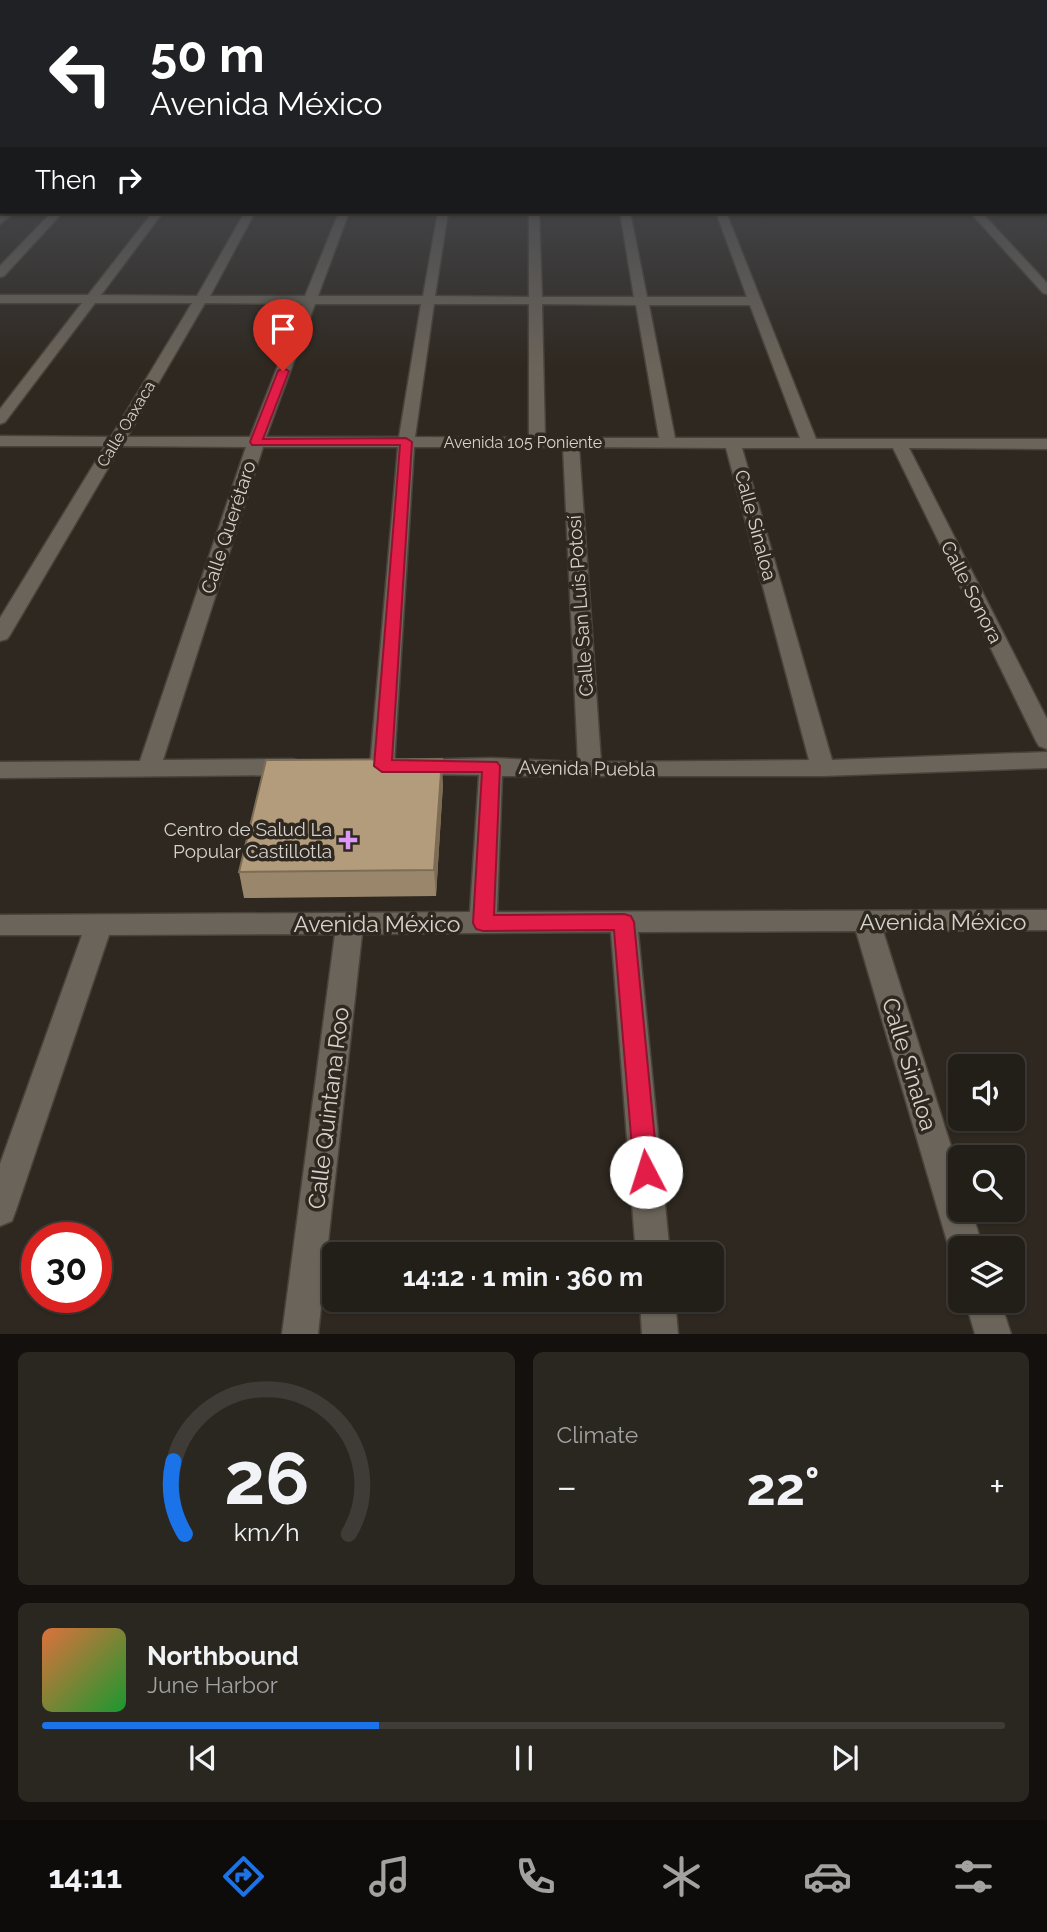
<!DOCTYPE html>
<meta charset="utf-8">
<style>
:root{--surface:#221e18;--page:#2a2721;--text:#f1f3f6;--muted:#a2a2a2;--line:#3f3c37;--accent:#1a73e8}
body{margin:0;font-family:Raleway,sans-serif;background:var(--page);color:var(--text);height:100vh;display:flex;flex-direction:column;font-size:26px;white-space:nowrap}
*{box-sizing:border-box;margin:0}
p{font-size:23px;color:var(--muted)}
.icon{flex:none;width:38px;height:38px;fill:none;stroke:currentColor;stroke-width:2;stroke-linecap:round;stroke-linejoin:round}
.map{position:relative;height:1334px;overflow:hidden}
.panel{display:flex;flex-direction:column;gap:18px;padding:18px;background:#13100d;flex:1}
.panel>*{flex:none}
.banner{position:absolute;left:0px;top:0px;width:1048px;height:214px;box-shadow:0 2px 5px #0004,0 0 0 2px var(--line);background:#202124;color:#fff;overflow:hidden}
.tools{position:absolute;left:948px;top:1054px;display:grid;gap:14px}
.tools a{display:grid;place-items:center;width:77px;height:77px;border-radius:10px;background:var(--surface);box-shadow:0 2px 5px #0004,0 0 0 2px var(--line);font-size:35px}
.speed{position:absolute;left:21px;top:1222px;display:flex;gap:14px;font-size:35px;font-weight:700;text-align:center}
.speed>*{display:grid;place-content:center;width:91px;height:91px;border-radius:50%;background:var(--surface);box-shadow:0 2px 5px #0004,0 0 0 2px var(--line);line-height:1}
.speed .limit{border:10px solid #d22;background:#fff;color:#111}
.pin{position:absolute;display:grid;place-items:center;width:60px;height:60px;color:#fff;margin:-72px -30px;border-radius:50% 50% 50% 0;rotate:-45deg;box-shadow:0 0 7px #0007}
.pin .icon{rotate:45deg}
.me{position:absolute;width:77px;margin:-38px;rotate:355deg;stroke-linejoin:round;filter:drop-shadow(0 0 5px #0008)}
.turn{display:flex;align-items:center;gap:24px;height:147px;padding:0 35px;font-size:32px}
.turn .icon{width:91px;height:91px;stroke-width:2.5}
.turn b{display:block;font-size:49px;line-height:60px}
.then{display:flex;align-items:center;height:66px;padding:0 35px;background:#0003;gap:14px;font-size:26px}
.big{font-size:52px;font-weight:700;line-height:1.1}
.panel .tile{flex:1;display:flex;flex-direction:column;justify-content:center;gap:10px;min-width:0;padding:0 24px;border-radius:10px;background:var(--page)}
.panel .dial{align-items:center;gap:0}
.dial svg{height:182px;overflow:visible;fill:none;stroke:var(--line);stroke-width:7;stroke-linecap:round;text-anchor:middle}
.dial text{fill:var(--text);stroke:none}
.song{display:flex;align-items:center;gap:21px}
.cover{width:84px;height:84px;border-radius:10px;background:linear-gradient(135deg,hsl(20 70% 55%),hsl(130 70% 35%))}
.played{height:7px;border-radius:4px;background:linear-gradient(90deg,var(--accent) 35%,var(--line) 35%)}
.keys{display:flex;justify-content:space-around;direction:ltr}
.heat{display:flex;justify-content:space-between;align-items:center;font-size:38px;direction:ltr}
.panel .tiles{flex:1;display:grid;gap:18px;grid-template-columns:1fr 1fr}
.tile:last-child{grid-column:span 2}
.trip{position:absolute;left:322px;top:1242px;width:402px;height:70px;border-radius:10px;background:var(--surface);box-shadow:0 2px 5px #0004,0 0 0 2px var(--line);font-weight:700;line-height:70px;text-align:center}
.tabs{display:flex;height:112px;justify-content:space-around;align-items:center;background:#0e0c0a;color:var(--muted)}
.tabs .icon{width:49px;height:49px}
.tabs .current{color:var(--accent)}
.tabs b{font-size:32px;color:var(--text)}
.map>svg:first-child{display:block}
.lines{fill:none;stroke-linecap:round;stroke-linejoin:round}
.minor-casing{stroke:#48433b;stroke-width:3}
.minor{fill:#6b645a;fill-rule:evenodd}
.wall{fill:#9a866a}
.shaded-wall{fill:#7d6d56}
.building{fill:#b39c7b;stroke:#7d6d56;stroke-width:2}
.route{fill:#e11d48;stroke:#92132f;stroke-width:2}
.poi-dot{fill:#db99f5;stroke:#2e2820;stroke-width:2.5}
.labels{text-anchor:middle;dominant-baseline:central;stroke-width:7;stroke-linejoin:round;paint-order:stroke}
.far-street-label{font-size:16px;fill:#d5d1cb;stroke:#2e2820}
.street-label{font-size:19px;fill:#d5d1cb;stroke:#2e2820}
.poi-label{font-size:19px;fill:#d5d1cb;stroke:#2e2820;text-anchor:end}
.near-street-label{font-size:23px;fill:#d5d1cb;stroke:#2e2820}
</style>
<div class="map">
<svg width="1047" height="1334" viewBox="0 0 1047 1334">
<rect width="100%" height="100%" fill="#2e2820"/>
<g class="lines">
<defs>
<path id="minor" d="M 1046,184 L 1047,184 L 1047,191 L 1046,191 Z
M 1046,206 L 1047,206 L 1047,212 L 1044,212 L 1046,212 Z
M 4,212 L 15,212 L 0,224 L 0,215 Z
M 52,212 L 63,212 L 4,276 L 0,277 L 0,266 Z
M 153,212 L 163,212 L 101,295 L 197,296 L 245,212 L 255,212 L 210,296 L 305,296 L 339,212 L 349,212 L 318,296 L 423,296 L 438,212 L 448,212 L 435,296 L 529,297 L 529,212 L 539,212 L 542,297 L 634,297 L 620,212 L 630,212 L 647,297 L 747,297 L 716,212 L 726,212 L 816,439 L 1047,439 L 1047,449 L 909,448 L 1047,719 L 1047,749 L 1039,746 L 1036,741 L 893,448 L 742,448 L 832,760 L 1047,752 L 1047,768 L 823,776 L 502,776 L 497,912 L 1047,910 L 1047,930 L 883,931 L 961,1178 L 961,1209 L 971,1209 L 983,1248 L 961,1248 L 961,1263 L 954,1260 L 949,1248 L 856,931 L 638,932 L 670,1255 L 636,1255 L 611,932 L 362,934 L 318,1334 L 282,1334 L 335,934 L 109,935 L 16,1210 L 12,1221 L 0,1226 L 0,1164 L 82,935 L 0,935 L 0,915 L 470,912 L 479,775 L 415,774 L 407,772 L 403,766 L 407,760 L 491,758 L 578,762 L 563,447 L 414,447 L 394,766 L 390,772 L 382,774 L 374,772 L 370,766 L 398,447 L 263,447 L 163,760 L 292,759 L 300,761 L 304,767 L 300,773 L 292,775 L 0,778 L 0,762 L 140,761 L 246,447 L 121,446 L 10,635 L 7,639 L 0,641 L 0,618 L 105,446 L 0,446 L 0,436 L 111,437 L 192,303 L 95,303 L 5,422 L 0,424 L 0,409 L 82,303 L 0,303 L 0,295 L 88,295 ZM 205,303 L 302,304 L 250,437 L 127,437 ZM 315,304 L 421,304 L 399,437 L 266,437 ZM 434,304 L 529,304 L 529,438 L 415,437 ZM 542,304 L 636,305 L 659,438 L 545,438 ZM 649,305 L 750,305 L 800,438 L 675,438 ZM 579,447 L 726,448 L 809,760 L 601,762 Z
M 970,212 L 981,212 L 1047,283 L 1047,294 L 1043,293 Z
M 640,1300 L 675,1300 L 678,1334 L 642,1334 Z
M 965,1300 L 1000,1300 L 1011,1334 L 975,1334 Z"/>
</defs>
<use href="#minor" class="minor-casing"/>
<use href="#minor" class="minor"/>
</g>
<path class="wall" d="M 443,784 L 436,896 L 244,898 L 239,872 Z"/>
<path class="shaded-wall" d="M 442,759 L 443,784 L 436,896 L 434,870 Z"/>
<path class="building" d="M 442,759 L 434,870 L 239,872 L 266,760 Z"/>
<linearGradient id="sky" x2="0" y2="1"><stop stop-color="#191612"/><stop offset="0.49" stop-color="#46484e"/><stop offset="1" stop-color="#46484e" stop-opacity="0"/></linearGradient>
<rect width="1047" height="368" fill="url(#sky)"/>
<path class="route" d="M 283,368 L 289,371 L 263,439 L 406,438 L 412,442 L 392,760 L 497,762 L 500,766 L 494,915 L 624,914 L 631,916 L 634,922 L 658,1172 L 654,1180 L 646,1183 L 637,1180 L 634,1172 L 614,930 L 483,931 L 476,929 L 473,923 L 482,772 L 382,772 L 374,766 L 400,445 L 252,445 L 250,442 L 278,371 Z"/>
<path class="poi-dot" d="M344.5 829.5h7v7h7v7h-7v7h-7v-7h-7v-7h7z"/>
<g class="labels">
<g class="far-street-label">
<text transform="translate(126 424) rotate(-59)">Calle Oaxaca</text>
<text x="523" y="442">Avenida 105 Poniente</text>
</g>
<g class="street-label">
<text transform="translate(756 525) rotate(75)">Calle Sinaloa</text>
<text transform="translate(228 527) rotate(-72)">Calle Querétaro</text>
<text transform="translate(972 592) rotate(63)">Calle Sonora</text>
<text transform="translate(580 606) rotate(-94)">Calle San Luis Potosí</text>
<text transform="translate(587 768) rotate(1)">Avenida Puebla</text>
</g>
<g class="poi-label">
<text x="332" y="829">Centro de Salud La<tspan x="332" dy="22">Popular Castillotla</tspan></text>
</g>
<g class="near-street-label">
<text x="943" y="921">Avenida México</text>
<text x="377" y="923">Avenida México</text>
<text transform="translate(910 1064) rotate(73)">Calle Sinaloa</text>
<text transform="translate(328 1108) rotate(-83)">Calle Quintana Roo</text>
</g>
</g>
</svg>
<div class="tools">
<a><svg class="icon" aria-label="sound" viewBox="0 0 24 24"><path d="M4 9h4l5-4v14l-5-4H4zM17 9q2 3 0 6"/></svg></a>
<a><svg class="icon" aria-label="search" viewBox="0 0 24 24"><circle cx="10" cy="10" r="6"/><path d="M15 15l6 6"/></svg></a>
<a><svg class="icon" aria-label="layers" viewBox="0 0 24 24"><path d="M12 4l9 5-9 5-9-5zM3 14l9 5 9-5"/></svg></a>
</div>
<div class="speed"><div class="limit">30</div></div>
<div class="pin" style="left:283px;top:371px;background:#d93025"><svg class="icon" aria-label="arrive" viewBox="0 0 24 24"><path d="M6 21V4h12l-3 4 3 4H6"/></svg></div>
<svg class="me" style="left:646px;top:1172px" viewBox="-20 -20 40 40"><circle r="19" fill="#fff"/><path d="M0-13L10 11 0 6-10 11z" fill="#e11d48"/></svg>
<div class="trip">14:12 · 1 min · 360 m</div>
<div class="banner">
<div class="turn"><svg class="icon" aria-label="left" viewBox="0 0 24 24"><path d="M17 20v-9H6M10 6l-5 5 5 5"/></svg><div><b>50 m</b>Avenida México</div></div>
<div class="then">Then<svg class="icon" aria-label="right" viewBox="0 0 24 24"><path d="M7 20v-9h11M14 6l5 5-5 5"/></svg></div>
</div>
</div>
<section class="panel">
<div class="tiles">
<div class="tile dial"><svg viewBox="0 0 100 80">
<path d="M14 69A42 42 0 1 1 86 69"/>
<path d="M14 69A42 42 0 0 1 9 37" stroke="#1a73e8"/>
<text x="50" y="56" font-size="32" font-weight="700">26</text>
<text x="50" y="72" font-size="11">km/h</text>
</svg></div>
<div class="tile"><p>Climate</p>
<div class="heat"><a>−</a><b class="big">22°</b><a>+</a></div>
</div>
<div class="tile">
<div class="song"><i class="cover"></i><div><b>Northbound</b><p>June Harbor</p></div></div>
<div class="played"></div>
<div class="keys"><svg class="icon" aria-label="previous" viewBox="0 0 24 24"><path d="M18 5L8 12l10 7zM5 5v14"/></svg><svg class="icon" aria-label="pause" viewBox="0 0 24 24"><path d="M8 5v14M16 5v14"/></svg><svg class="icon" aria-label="next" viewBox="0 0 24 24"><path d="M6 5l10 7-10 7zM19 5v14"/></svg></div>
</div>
</div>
</section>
<nav class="tabs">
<b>14:11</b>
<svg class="icon current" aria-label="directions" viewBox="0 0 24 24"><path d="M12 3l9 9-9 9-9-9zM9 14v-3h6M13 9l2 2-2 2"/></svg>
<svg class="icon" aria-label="music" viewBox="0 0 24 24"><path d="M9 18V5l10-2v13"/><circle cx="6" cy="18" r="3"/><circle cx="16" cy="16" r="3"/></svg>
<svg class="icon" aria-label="phone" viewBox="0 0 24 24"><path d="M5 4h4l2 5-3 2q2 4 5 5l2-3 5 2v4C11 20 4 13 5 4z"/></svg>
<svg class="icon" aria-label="climate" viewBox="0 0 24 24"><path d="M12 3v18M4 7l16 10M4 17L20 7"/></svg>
<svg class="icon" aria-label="car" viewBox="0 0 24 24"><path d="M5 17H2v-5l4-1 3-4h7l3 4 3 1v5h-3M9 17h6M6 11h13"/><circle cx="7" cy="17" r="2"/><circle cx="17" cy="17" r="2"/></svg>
<svg class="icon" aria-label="filters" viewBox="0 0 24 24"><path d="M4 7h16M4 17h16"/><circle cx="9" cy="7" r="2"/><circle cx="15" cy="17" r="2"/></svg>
</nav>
